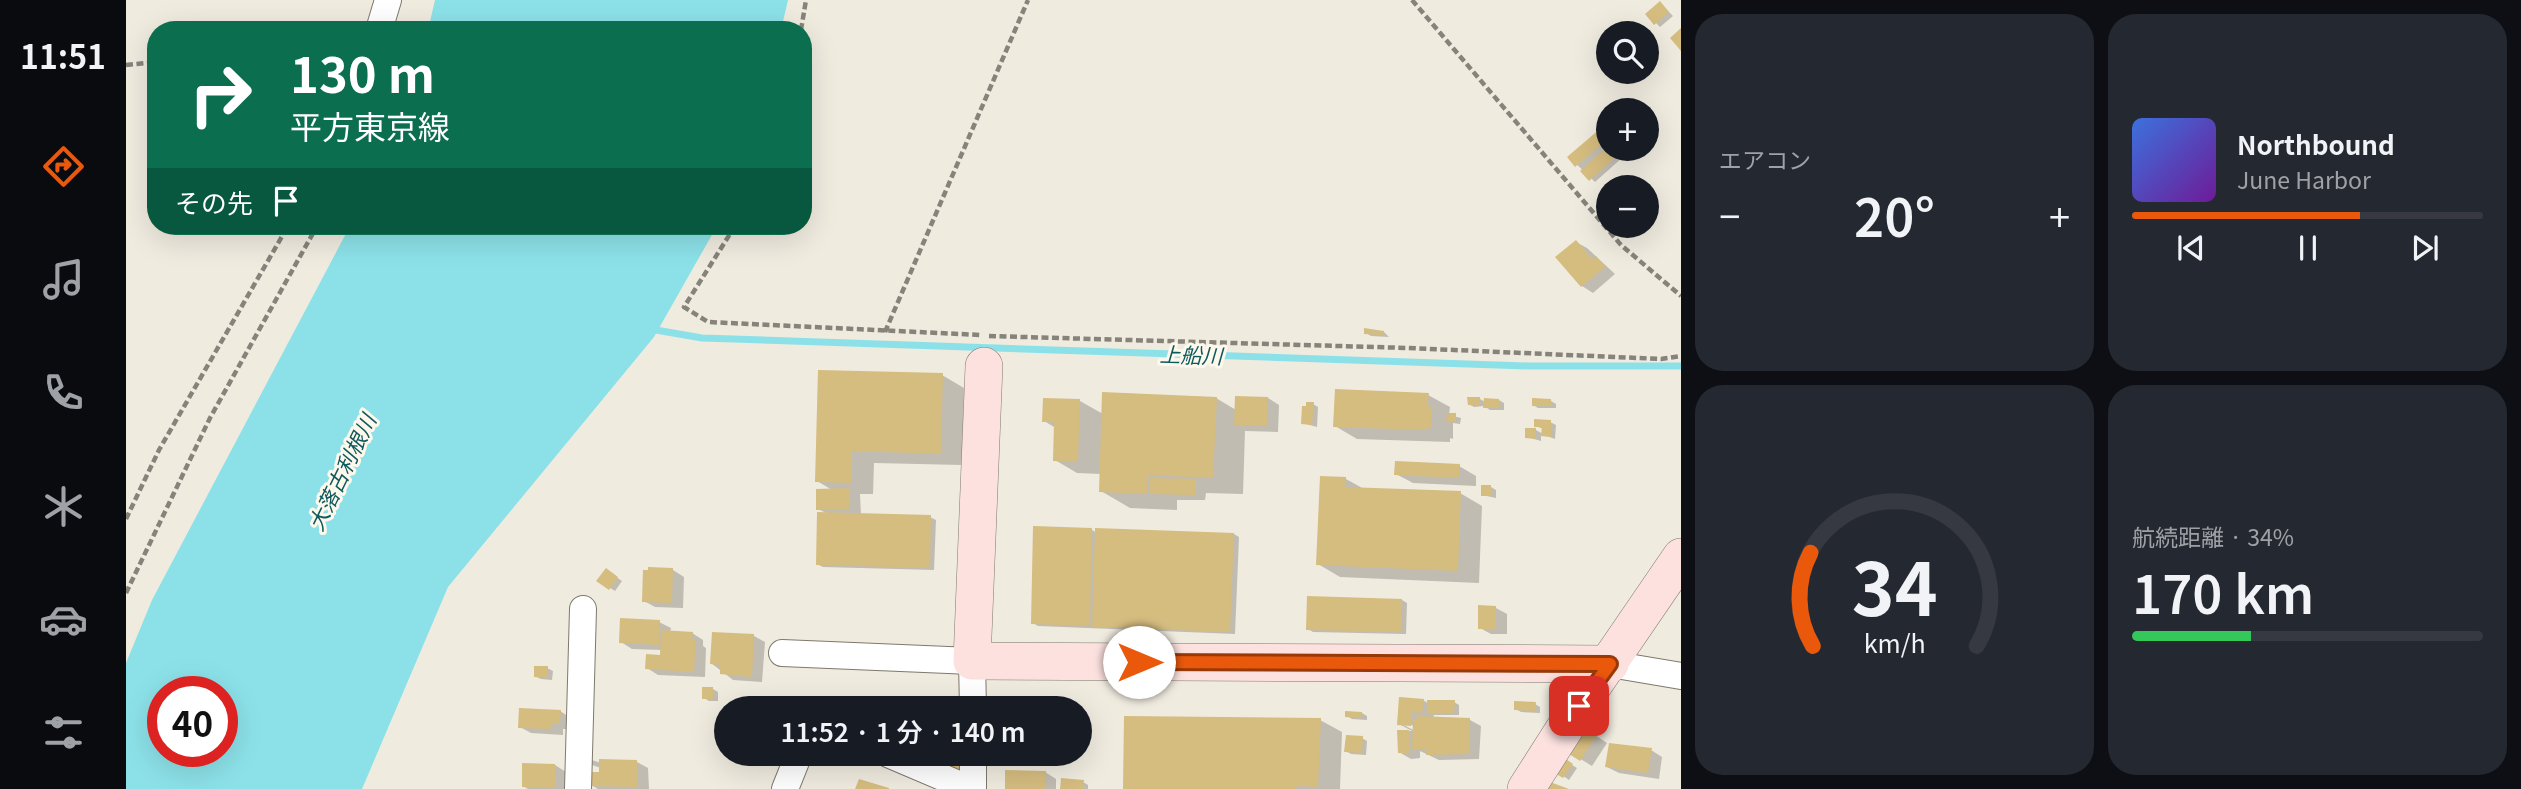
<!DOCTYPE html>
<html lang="ja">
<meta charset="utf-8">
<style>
:root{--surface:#171b24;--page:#242831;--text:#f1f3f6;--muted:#9ea1a6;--line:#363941;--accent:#ea580c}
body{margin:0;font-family:Georgia,"Noto Sans JP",serif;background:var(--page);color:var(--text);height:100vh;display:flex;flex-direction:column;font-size:26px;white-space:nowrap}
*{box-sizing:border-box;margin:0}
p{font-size:23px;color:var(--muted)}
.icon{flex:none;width:38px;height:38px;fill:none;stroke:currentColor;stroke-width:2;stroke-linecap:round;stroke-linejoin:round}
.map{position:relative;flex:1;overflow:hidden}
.drawer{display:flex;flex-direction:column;gap:14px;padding:14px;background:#0d0f14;width:840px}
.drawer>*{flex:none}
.top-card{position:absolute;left:21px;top:21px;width:665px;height:214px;border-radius:28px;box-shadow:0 7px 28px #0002;background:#0b6e4f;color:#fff;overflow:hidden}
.fabs{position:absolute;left:1470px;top:21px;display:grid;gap:14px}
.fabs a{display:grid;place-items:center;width:63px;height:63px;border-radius:50%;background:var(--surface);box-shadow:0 7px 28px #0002;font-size:35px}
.speed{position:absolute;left:21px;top:676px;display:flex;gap:14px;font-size:35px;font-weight:700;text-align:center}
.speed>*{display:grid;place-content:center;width:91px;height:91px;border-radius:50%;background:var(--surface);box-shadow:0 7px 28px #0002;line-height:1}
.speed .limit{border:10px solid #d22;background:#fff;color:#111}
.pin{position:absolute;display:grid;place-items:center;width:60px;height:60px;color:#fff;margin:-30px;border-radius:14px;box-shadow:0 4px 10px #0006}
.me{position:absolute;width:77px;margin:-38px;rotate:90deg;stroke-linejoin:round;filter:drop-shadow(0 0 5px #0008)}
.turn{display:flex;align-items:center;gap:24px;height:147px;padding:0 28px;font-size:32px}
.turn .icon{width:91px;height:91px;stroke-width:2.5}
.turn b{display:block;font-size:49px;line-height:60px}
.then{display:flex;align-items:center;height:66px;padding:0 28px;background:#0003;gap:14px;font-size:26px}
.big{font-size:52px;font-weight:600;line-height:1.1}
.drawer .widget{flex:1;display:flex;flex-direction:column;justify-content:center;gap:10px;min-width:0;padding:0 24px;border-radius:28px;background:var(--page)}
.drawer .dial{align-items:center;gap:0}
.dial svg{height:182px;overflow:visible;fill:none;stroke:var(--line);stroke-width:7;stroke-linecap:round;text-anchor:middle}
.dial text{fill:var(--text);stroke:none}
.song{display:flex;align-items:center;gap:21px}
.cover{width:84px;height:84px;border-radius:10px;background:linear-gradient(135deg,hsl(220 70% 55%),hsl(280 70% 35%))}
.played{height:7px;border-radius:4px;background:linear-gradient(90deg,var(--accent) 65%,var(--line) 65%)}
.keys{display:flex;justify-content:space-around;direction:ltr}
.heat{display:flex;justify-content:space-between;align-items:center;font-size:38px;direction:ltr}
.charge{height:10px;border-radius:5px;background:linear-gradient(90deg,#34c759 34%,var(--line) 0)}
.drawer .tiles{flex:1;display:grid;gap:14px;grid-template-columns:repeat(2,1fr)}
.trip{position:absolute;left:588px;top:696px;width:378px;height:70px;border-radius:35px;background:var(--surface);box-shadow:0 7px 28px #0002;font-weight:600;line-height:70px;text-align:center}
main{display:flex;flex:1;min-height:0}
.menu{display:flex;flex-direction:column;width:126px;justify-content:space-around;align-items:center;background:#090b0e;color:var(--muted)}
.menu .icon{width:49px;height:49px}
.menu .current{color:var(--accent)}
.menu b{font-size:32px;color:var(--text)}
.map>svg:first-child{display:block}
.water{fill:#8ce1e8;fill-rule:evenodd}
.shadow{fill:#0003;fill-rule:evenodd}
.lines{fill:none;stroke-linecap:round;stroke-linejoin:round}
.stream{stroke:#8ce1e8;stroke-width:7}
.building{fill:#d5bc7f}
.street-casing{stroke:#7e796e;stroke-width:28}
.secondary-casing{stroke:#7e796e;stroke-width:38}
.path{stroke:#86837b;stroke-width:4.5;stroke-dasharray:7 3.5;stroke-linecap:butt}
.street{stroke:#fff;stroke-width:26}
.secondary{stroke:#fce1df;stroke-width:37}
.route-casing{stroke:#983908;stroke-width:18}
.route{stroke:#ea580c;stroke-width:12}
.labels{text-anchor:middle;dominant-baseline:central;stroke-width:6;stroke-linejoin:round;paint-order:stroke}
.water-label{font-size:21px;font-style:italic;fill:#0c595e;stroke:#fef8ec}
</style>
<main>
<nav class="menu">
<b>11:51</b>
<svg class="icon current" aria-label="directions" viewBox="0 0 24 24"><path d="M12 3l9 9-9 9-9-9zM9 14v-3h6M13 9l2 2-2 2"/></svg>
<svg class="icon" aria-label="music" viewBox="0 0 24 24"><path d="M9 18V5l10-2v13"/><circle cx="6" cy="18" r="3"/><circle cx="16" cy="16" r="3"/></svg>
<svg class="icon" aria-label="phone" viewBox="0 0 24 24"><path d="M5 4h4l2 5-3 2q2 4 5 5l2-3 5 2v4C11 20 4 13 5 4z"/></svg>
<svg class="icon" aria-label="climate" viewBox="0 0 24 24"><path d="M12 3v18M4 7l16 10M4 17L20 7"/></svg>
<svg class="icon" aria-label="car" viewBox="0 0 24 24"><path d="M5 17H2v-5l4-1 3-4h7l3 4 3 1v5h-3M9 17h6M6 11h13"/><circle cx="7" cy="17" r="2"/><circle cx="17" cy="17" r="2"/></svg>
<svg class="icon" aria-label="filters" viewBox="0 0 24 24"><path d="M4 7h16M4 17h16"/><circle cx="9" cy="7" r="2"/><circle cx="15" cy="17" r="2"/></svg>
</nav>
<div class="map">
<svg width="1555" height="789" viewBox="0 0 1555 789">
<rect width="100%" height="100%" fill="#f0ebdf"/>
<path class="water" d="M 309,0 L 662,0 L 655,30 L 302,30 Z
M 224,226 L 591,226 L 528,337 L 322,587 L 236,789 L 0,789 L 0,663 L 26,600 ZM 37,691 L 96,691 L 96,751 L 37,751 Z"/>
<path class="shadow" d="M 1534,3 L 1547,16 L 1534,27 L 1521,14 Z
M 1482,125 L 1482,149 L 1506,149 L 1469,182 L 1444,158 Z
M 1450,242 L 1461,248 L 1489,274 L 1467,293 L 1456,286 Z
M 1258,332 L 1263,337 L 1245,336 L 1240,333 Z
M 694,372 L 816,375 L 838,388 L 836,465 L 748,463 L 747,494 L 734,494 L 735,515 L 804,517 L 810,520 L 808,570 L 697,567 L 691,564 L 702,514 L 692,509 L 708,491 L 691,481 Z
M 1302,395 L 1324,407 L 1323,415 L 1335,418 L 1334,424 L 1327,423 L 1327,439 L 1324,438 L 1324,442 L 1231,439 L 1209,426 Z
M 1090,398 L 1110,410 L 1142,398 L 1153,405 L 1152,432 L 1119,431 L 1117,494 L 1080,493 L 1079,500 L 1051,500 L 1051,510 L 1004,508 L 975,491 L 975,474 L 951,473 L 929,460 L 930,428 L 918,421 L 954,401 L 977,414 Z
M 1354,399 L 1359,402 L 1373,400 L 1378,403 L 1378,410 L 1364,410 L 1358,406 L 1348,407 L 1343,404 Z
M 1425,401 L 1430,404 L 1430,408 L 1412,408 L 1407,405 Z
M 1187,404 L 1192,407 L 1191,427 L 1177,423 Z
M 1424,422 L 1430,425 L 1429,439 L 1415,434 L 1415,441 L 1401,437 L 1410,430 L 1417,434 L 1417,429 L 1410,426 Z
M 1333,466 L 1350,476 L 1350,486 L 1287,483 L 1270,474 Z
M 1220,479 L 1238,489 L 1334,493 L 1356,506 L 1353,583 L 1214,577 L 1192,564 Z
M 1365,487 L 1370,490 L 1370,498 L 1356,495 Z
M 966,530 L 971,533 L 1108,534 L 1113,537 L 1109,634 L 912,626 L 907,623 Z
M 523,569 L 547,570 L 558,577 L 557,608 L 529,607 L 518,601 Z
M 480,570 L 496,581 L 489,591 L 484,588 Z
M 1276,600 L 1281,603 L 1280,634 L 1187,632 L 1182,629 Z
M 1370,608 L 1381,614 L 1381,634 L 1365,634 L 1354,628 Z
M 533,622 L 545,628 L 544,632 L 566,633 L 577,640 L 577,646 L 580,648 L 579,677 L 532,675 L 521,668 L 536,657 L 536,650 L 506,649 L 495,642 Z
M 588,633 L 628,636 L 639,642 L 636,682 L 607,680 L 585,663 Z
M 421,668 L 427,671 L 426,680 L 415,679 L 409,676 Z
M 587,689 L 592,692 L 592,701 L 583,701 L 578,698 Z
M 1297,700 L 1303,704 L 1328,702 L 1333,705 L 1333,715 L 1308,715 L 1307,718 L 1344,720 L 1355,726 L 1353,759 L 1313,760 L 1294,751 L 1294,758 L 1285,759 L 1273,752 L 1273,731 L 1286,731 L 1273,724 ZM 1278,721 L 1289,727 L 1289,731 L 1276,724 Z
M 1409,704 L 1414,707 L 1414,713 L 1395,712 L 1390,709 Z
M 434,711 L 445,718 L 445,729 L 437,729 L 437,735 L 405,733 L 394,727 Z
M 1236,713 L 1241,716 L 1241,720 L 1226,719 L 1221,716 Z
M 1194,720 L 1216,732 L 1214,789 L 998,789 Z
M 1469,735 L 1481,743 L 1466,766 L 1443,752 Z
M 1236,738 L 1241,741 L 1240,755 L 1225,754 L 1220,751 Z
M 1525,750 L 1536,757 L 1533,779 L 1493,773 L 1481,767 Z
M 466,760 L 475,763 L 511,762 L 522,768 L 523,789 L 472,789 L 465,785 L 474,773 L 475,768 L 466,765 Z
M 1438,760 L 1451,768 L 1443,780 L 1430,771 Z
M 429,765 L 440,772 L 440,789 L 402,789 L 397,786 Z
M 919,772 L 930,779 L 930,789 L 881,789 Z
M 957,782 L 962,785 L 962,789 L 936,789 Z"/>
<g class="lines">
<path class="stream" d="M 524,329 L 576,338 L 1402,366 L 1555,366"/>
</g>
<path class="building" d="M 1534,1 L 1543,12 L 1528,25 L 1519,14 Z
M 1555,28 L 1555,51 L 1544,38 Z
M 1482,122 L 1482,139 L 1449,167 L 1441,157 Z
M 1482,146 L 1482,149 L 1498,149 L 1463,181 L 1454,171 Z
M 1450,240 L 1466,259 L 1470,256 L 1479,267 L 1455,287 L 1429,257 Z
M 1238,328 L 1258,331 L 1258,335 L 1238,334 Z
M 692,370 L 817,373 L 815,454 L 726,451 L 726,483 L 689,482 Z
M 1209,389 L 1303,393 L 1301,406 L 1306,407 L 1305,427 L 1302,427 L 1302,430 L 1207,427 Z
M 976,392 L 1091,397 L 1087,478 L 1022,475 L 1021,494 L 973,492 Z
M 1109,396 L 1142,397 L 1141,426 L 1108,425 Z
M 1341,397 L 1354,397 L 1354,406 L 1342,405 Z
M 917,398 L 954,399 L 952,462 L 927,461 L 928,422 L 916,422 Z
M 1358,398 L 1373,399 L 1373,408 L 1357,408 Z
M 1406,398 L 1425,399 L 1425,406 L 1406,406 Z
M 1180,402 L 1188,402 L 1186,425 L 1175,424 L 1176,406 L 1180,406 Z
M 1321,413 L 1330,413 L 1330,422 L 1320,421 Z
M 1408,419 L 1425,420 L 1425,437 L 1415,436 L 1416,427 L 1408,427 Z
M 1399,428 L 1410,428 L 1410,439 L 1399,438 Z
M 1269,461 L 1334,464 L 1333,478 L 1268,475 Z
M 1194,476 L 1220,477 L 1220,487 L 1335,491 L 1332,571 L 1190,565 Z
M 1024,478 L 1069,479 L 1069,495 L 1023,494 Z
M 1355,485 L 1365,485 L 1365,496 L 1355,496 Z
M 724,488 L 724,509 L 690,510 L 690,489 Z
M 691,512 L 805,515 L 804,568 L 690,565 Z
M 907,526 L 966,528 L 964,626 L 905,624 Z
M 969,528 L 1108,533 L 1104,632 L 966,627 Z
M 522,567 L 547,568 L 546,603 L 516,602 L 517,570 L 522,570 Z
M 480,568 L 492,577 L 483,590 L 470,581 Z
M 1181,596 L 1276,599 L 1275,632 L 1180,630 Z
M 1352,605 L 1370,606 L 1370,629 L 1352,629 Z
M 494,618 L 534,620 L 533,645 L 493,643 Z
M 535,630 L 567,632 L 566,640 L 570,640 L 568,672 L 519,669 L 520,654 L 534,655 Z
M 586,632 L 628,634 L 626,677 L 594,674 L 594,665 L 584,664 Z
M 408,666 L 422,666 L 422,678 L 408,677 Z
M 576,687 L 587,687 L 587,699 L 576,699 Z
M 1273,697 L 1298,699 L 1296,713 L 1286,712 L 1285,726 L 1271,725 Z
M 1301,700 L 1329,700 L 1328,713 L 1301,713 Z
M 1388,701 L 1410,702 L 1409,711 L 1388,710 Z
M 393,708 L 435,710 L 434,723 L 426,723 L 426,729 L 392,728 Z
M 1219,711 L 1236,712 L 1236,718 L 1219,717 Z
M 998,716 L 1195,718 L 1192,787 L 1172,786 L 1169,789 L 997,789 Z
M 1291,716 L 1344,718 L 1343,754 L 1300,755 L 1301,749 L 1286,749 L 1287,720 L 1290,720 Z
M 1457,726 L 1471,735 L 1454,761 L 1440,752 Z
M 1271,730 L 1283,730 L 1283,753 L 1272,753 Z
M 1220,735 L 1237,736 L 1236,753 L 1218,752 Z
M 1483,743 L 1526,748 L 1522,773 L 1479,767 Z
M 827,757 L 843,762 L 840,772 L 824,767 Z
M 1437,757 L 1447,764 L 1437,778 L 1427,772 Z
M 473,759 L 511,760 L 511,787 L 464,786 L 464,772 L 473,772 Z
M 396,763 L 429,764 L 429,788 L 396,787 Z
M 879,770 L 920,771 L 920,789 L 879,789 Z
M 935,778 L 958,780 L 957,789 L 934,789 Z
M 733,779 L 763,788 L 763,789 L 729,789 Z
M 1424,782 L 1443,789 L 1422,789 Z"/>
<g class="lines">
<defs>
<path id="street" d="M 253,30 L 262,0
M 656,653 L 846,661 L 847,709
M 1484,664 L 1555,676
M 762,754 L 844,789
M 847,754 L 847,789
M 452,789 L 457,609
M 659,789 L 673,754"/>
<path id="secondary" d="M 858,366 L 846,661 L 1484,664
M 1400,789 L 1453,706 L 1555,557"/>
</defs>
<use href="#street" class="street-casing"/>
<use href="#secondary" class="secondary-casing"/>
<path class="path" d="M 1286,0 L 1495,245 L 1555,296
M 675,30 L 680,0
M 0,65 L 30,62
M 609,226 L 558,307 L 582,322 L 855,335
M 759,332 L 902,0
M 863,336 L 1282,348 L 1535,359 L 1555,356
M 0,519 L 33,450 L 162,226
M 0,593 L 84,418 L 191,226"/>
<use href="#street" class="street"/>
<use href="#secondary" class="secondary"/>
</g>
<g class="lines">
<defs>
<path id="route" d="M 1013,662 L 1484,664 L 1453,706"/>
</defs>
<use href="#route" class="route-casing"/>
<use href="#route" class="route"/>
</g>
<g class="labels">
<g class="water-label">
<text transform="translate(1065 354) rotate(2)">上船川</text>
<text transform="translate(215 472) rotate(-64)">大落古利根川</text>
</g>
</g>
</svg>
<div class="fabs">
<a><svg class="icon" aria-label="search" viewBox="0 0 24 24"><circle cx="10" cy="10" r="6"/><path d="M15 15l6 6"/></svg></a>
<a>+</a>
<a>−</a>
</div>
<div class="speed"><div class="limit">40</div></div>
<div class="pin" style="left:1453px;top:706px;background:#d93025"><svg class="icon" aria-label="arrive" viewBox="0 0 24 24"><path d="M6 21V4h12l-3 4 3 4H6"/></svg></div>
<svg class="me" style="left:1013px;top:662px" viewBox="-20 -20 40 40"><circle r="19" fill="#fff"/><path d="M0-13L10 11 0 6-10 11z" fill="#ea580c"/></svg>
<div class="trip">11:52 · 1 分 · 140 m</div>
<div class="top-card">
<div class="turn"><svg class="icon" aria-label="right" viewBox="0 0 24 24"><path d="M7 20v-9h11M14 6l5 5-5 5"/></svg><div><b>130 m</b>平方東京線</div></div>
<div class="then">その先<svg class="icon" aria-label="arrive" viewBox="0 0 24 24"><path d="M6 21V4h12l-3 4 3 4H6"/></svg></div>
</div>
</div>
<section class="drawer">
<div class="tiles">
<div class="widget"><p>エアコン</p>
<div class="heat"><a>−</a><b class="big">20°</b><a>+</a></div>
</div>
<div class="widget">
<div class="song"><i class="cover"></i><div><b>Northbound</b><p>June Harbor</p></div></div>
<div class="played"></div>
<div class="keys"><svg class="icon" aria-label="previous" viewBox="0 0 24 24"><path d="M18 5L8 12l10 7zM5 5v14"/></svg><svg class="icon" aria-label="pause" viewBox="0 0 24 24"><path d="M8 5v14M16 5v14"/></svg><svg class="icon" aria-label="next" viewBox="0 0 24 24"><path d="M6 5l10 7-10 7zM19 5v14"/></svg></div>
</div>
<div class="widget dial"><svg viewBox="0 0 100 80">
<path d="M14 69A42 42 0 1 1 86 69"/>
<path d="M14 69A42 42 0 0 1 13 28" stroke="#ea580c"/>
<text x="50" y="56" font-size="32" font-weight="700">34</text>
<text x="50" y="72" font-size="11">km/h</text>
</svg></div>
<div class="widget"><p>航続距離 · 34%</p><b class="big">170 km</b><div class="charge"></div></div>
</div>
</section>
</main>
